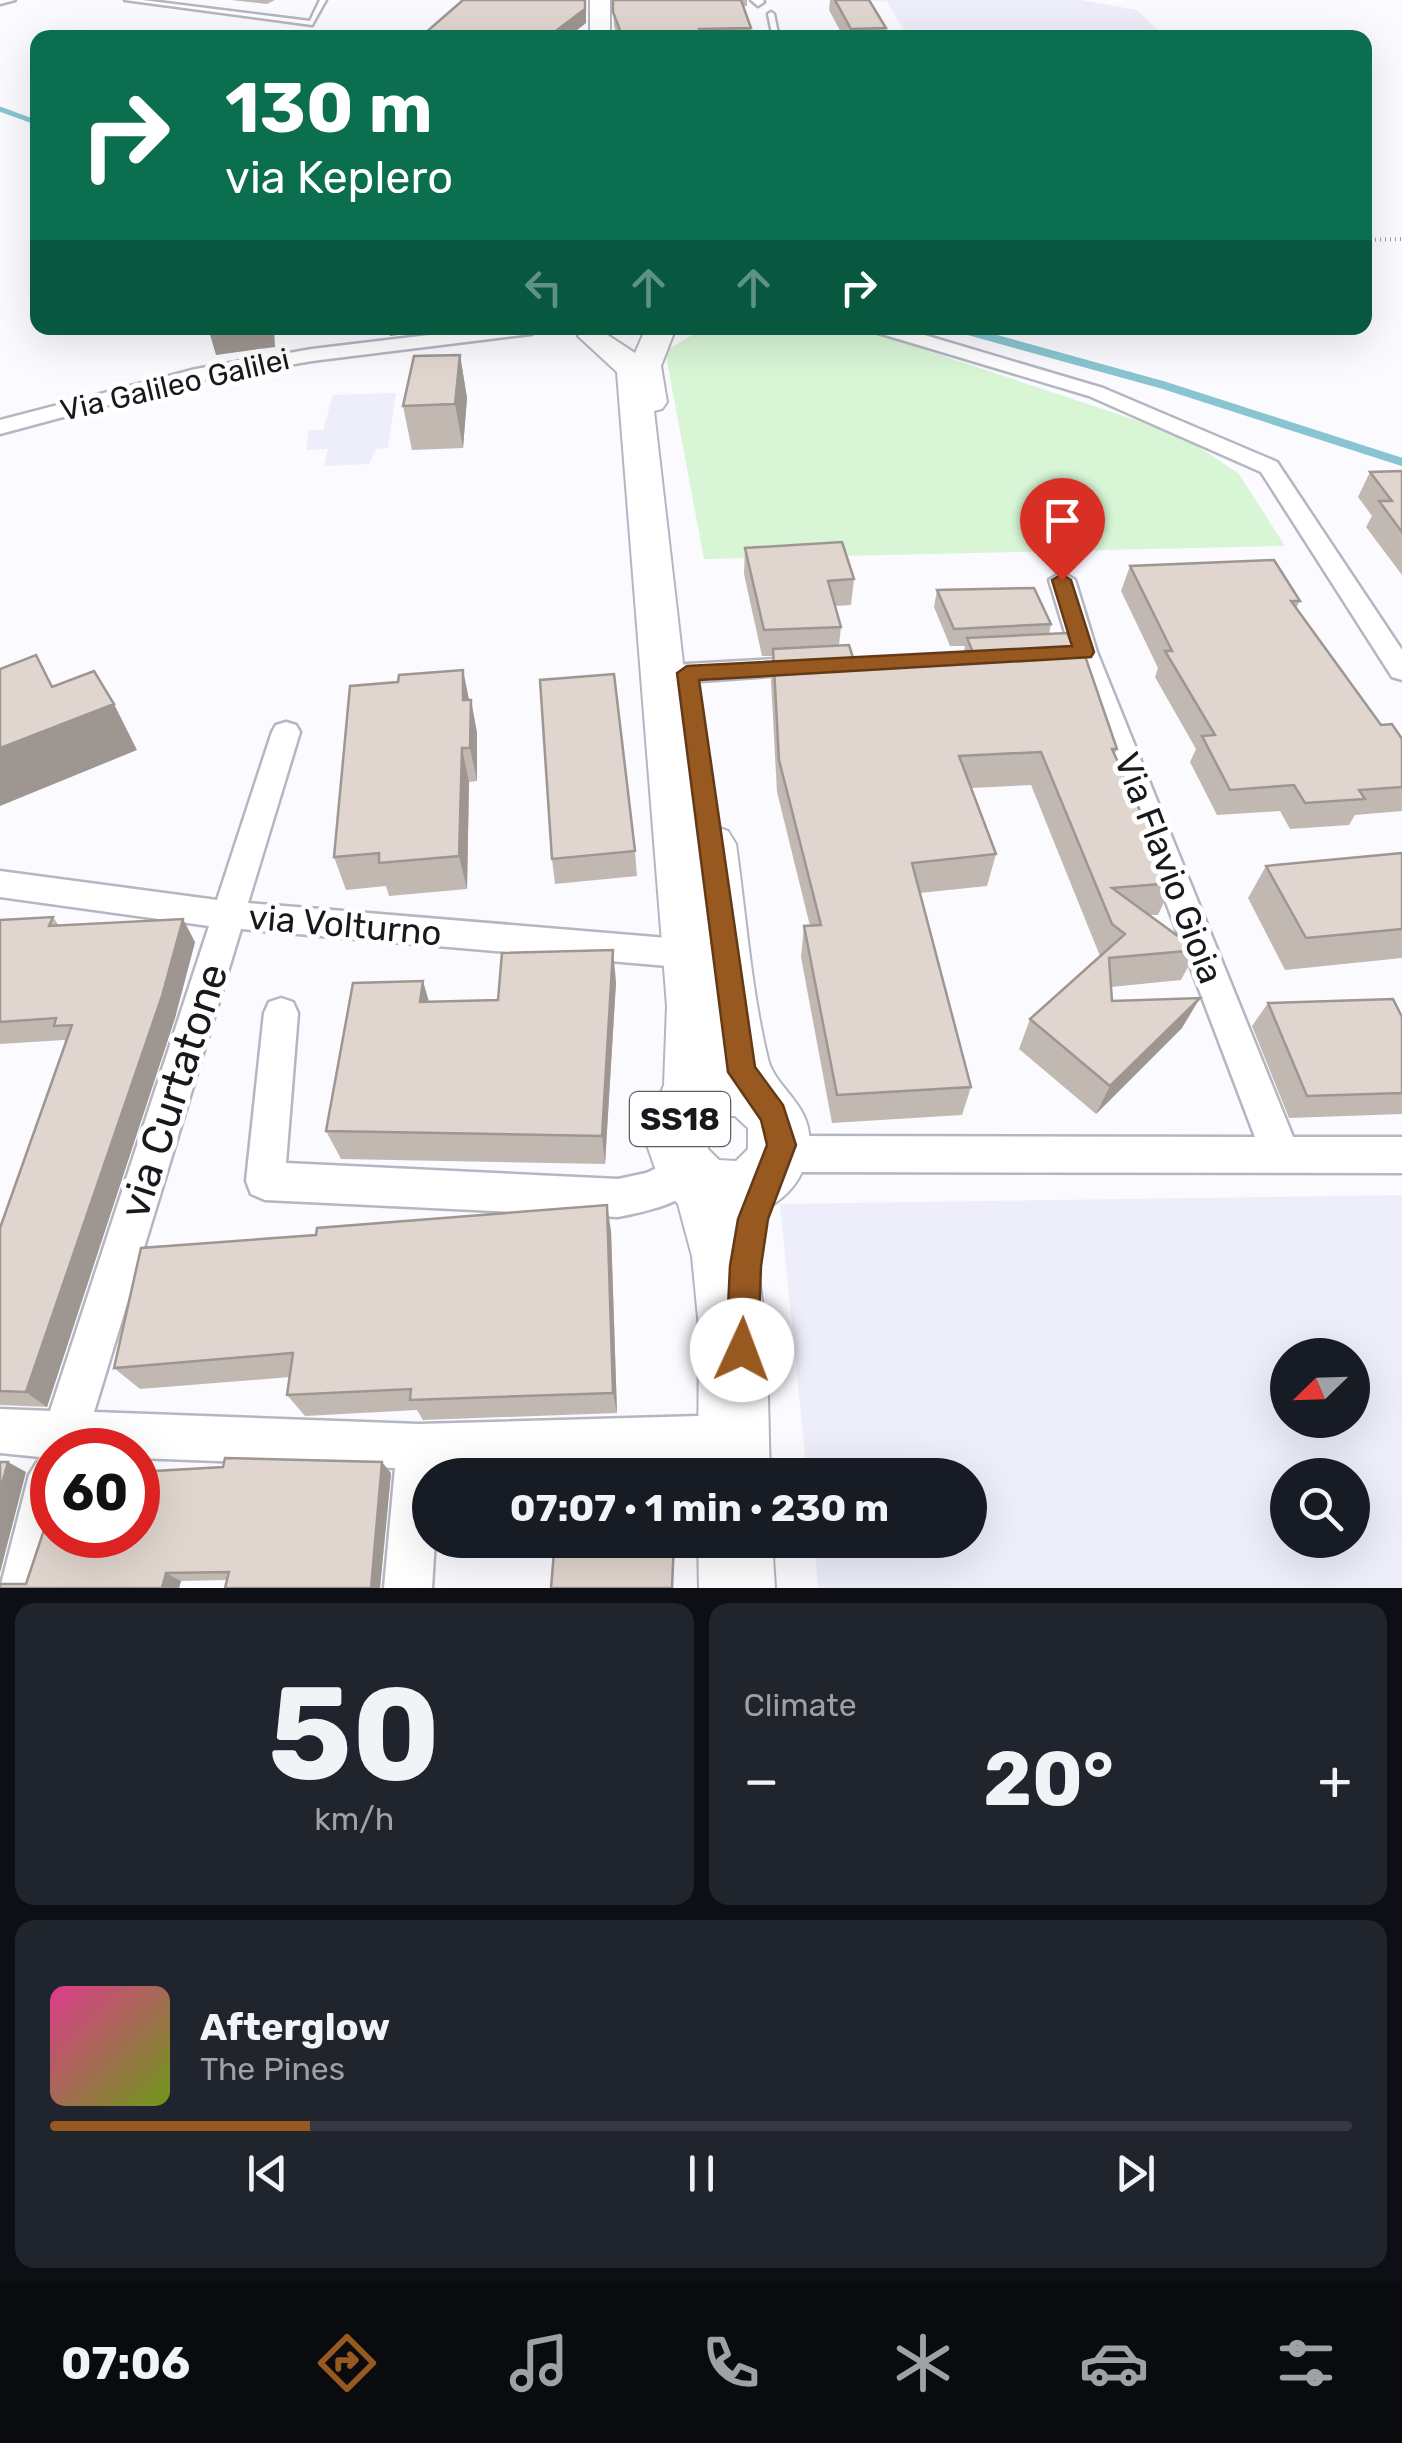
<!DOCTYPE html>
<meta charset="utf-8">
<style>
:root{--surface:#171b24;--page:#20242c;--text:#f1f3f6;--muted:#9ea1a6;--line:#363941;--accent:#985921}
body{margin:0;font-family:Rubik,sans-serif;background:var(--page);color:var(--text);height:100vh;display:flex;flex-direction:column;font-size:38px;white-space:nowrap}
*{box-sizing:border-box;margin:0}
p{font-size:32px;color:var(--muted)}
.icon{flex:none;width:55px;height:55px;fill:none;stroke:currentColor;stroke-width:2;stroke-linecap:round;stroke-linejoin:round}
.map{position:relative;height:1588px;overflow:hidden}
.panel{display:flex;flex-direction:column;gap:15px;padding:15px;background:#0d0f14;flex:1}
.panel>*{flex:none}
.top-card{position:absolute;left:30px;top:30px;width:1342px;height:305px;border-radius:20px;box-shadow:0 10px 40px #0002;background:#0b6e4f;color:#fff;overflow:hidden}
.needle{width:65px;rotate:247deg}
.controls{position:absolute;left:1270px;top:1338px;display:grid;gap:20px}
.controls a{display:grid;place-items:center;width:100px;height:100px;border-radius:50%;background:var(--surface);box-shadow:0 10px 40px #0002;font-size:50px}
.speed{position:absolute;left:30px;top:1428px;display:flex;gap:20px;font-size:50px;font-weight:700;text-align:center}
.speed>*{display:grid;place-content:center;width:130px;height:130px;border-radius:50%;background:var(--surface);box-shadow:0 10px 40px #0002;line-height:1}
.speed .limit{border:15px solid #d22;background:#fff;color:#111}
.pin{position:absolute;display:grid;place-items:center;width:85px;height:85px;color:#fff;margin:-102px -42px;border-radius:50% 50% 50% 0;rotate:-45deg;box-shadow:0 0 10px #0007}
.pin .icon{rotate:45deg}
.me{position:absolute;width:110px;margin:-55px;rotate:2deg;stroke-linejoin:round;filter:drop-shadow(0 0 8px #0008)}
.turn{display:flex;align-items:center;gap:35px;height:210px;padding:0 30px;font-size:45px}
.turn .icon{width:130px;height:130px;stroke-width:2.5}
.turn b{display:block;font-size:70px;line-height:85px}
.lanes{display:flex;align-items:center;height:95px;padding:0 30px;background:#0003;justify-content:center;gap:50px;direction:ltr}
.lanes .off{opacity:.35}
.big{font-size:75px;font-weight:700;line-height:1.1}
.panel .widget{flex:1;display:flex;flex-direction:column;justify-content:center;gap:15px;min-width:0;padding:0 35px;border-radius:20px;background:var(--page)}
.panel .dial{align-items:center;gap:0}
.dial b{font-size:130px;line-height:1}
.song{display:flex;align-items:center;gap:30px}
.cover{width:120px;height:120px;border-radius:15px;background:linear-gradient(135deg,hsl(330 70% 55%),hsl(80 70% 35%))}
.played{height:10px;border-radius:5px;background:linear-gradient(90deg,var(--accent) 20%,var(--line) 20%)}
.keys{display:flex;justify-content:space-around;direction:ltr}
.heat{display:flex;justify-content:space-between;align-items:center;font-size:55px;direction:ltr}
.panel .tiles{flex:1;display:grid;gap:15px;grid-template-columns:1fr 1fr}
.widget:last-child{grid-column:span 2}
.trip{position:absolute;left:412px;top:1458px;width:575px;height:100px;border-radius:50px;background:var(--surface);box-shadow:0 10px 40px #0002;font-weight:700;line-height:100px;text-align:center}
.menu{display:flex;height:160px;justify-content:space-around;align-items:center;background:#090b0e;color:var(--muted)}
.menu .icon{width:70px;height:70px}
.menu .on{color:var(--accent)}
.menu b{font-size:45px;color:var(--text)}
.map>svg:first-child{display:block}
.built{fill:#edeefa;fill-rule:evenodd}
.green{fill:#d8f5d6}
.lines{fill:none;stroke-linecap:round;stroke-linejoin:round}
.stream-far1{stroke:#89c5d1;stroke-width:5}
.stream{stroke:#89c5d1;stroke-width:8}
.lane-casing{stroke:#b5b6c1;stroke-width:5}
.street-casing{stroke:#b5b6c1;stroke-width:5}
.primary-casing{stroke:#b5b6c1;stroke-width:4}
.path{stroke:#9c9ca1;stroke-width:4;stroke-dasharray:1 4;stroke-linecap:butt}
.lane{fill:#fff;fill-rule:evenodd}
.street{fill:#fff;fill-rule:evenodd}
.primary{fill:#fff;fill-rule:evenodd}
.wall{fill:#c2b8b2}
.shaded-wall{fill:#9e9691}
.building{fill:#e1d6cf;stroke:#9e9691;stroke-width:2.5}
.route{fill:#985921;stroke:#633a15;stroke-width:2.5}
.labels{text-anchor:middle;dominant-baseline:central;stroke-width:10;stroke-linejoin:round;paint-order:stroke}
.far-street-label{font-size:30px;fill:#18191d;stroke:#fff}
.shield{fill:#fff;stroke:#5d5e61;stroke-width:2.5}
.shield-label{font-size:32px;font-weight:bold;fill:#18191d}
.street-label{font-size:35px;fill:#18191d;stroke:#fff}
.near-street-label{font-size:42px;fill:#18191d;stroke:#fff}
</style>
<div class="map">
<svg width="1402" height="1588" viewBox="0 0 1402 1588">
<rect width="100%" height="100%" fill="#fafaff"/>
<path class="built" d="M 863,0 L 1081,0 L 1137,10 L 1165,37 L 908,37 L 887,2 Z
M 396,393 L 388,448 L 376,449 L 369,464 L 324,466 L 328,449 L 306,450 L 309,430 L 323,430 L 333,395 Z
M 1402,1195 L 1402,1588 L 818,1588 L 814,1540 L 970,1540 L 970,1475 L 807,1475 L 780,1204 ZM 1288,1355 L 1352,1355 L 1352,1420 L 1288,1420 ZM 1288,1475 L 1352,1475 L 1352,1540 L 1288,1540 Z"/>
<path class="green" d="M 704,328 L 821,328 L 880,335 L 1181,435 L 1239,474 L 1285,546 L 704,559 L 665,351 Z"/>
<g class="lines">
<path class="stream-far1" d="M 0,109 L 38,123"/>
<path class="stream" d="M 957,328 L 1163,385 L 1402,462"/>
<defs>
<path id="lane" d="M 0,0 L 15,0 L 0,4 Z
M 125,0 L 142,0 L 310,21 L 320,0 L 326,0 L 312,25 Z
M 771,12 L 774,14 L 779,38 L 773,38 L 768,14 Z"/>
<path id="street" d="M 751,0 L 763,0 L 764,2 L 758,6 Z
M 487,328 L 541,328 L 531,334 L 312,361 L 197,381 L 0,434 L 0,420 L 196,369 L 312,349 Z
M 872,328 L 901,328 L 1103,388 L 1277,462 L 1402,650 L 1402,680 L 1392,677 L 1261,472 L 1089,396 L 875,332 Z
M 1062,572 L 1075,580 L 1097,652 L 1293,1137 L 1402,1137 L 1402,1173 L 779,1172 L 766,1167 L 760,1154 L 766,1141 L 779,1136 L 1255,1137 L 1071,652 L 1049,580 Z
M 814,657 L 824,660 L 828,666 L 824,672 L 687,682 L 677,680 L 673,673 L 677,666 L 687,664 Z
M 286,722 L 296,725 L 300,732 L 248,903 L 691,940 L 703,944 L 708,954 L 703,964 L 691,968 L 241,929 L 94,1412 L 419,1424 L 733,1415 L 749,1421 L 755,1437 L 749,1453 L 733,1459 L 440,1468 L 439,1475 L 430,1475 L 430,1540 L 435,1540 L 432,1588 L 384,1588 L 395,1468 L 138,1458 L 138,1450 L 52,1450 L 52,1535 L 59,1535 L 45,1588 L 0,1588 L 29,1475 L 40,1457 L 0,1453 L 0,1409 L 50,1411 L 209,926 L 0,897 L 0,871 L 217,900 L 272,732 L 276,725 Z
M 281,998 L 293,1002 L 298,1013 L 286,1163 L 618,1179 L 646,1173 L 688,1154 L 702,1159 L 707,1172 C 694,1202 648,1211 618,1217 L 265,1200 L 251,1194 L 246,1181 L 264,1013 L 269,1002 Z"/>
<path id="primary" d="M 590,0 L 610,0 L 610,38 L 590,38 Z
M 597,328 L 635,353 L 646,328 L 675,330 L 661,366 L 667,402 L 662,409 L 654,411 L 702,828 L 711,825 L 728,831 L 736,844 C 746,915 751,989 768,1059 C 775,1089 814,1105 809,1147 C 804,1186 779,1205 746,1218 C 770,1302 767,1388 770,1475 L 698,1475 L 699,1328 L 692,1256 L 678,1204 L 661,1185 L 647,1145 L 649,1125 L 664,1085 L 667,1006 L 617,372 L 578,336 L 583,329 ZM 721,1116 L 735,1116 L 748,1128 L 748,1149 L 736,1161 L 719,1160 L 708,1149 L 708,1128 Z
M 698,1540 L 772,1540 L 775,1588 L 699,1588 Z"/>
</defs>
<use href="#lane" class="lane-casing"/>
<use href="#street" class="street-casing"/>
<use href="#primary" class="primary-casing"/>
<path class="path" d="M 1365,240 L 1402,239"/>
<use href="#lane" class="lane"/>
<use href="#street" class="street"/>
<use href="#primary" class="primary"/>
</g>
<path class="wall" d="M 231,0 L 275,0 L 267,4 Z
M 613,0 L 747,0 L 747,6 L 743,6 L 751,28 L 750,38 L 618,38 L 614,26 Z
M 830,0 L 869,0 L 886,28 L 885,38 L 844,38 L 829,10 Z
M 460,355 L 467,398 L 463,448 L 412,450 L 403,406 Z
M 1402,471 L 1402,575 L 1366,527 L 1372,516 L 1358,497 L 1370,472 Z
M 745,548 L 854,579 L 851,605 L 835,606 L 841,627 L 839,645 L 855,664 L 963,656 L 965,646 L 950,646 L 934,607 L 937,590 L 1051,624 L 1049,634 L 1117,749 L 1114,756 L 1173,883 L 1158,915 L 1150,915 L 1197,950 L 1181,980 L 1111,987 L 1112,1001 L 1182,1028 L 1096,1114 L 1019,1049 L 1030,1019 L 1100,956 L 1031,785 L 971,788 L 996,854 L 987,886 L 920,893 L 971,1087 L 962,1115 L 832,1123 L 801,957 L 804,926 L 810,926 L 777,792 L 771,681 L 773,656 L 762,656 L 744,574 Z
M 1130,566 L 1300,601 L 1296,608 L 1381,725 L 1402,739 L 1402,811 L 1355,815 L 1349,825 L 1290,829 L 1280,811 L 1217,815 L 1190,762 L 1196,749 L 1155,677 L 1158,668 L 1121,591 Z
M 469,700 L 471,700 L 477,733 L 477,781 L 469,782 L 467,889 L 389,896 L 386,886 L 346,890 L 334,857 Z
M 635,851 L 637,876 L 555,884 L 552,859 Z
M 1402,853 L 1402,958 L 1285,970 L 1248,898 L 1266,866 Z
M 53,917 L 59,926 L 195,942 L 175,1018 L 47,1407 L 0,1405 L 0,1228 L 66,1042 L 64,1040 L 0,1044 L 0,920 Z
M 616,982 L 605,1164 L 341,1159 L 326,1131 L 429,1002 L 498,1000 Z
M 1268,1003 L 1402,1017 L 1402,1114 L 1289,1118 L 1252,1026 Z
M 611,1231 L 617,1413 L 423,1420 L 417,1410 L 305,1416 L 287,1395 L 290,1377 L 140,1389 L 114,1368 Z
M 391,1473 L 380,1588 L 225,1588 L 227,1580 L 181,1581 L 179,1588 L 0,1588 L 26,1584 Z"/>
<path class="shaded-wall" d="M 586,0 L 586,23 L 567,38 L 549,38 L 549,36 Z
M 208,328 L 274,328 L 275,347 L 216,355 Z
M 389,328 L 445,328 L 445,329 L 390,336 Z
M 460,355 L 467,398 L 463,448 L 455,404 Z
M 463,670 L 470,704 L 463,700 Z
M 471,700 L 477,733 L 477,781 L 470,748 Z
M 114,704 L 137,750 L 0,806 L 0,748 Z
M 462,748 L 469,782 L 467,889 L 459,856 Z
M 183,919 L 195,942 L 175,1018 L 47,1407 L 26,1392 Z
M 613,950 L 616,982 L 605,1164 L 602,1136 Z
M 423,981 L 432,1012 L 420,1002 Z
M 1200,998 L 1182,1028 L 1096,1114 L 1110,1086 Z
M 607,1205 L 611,1231 L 617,1413 L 613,1393 Z
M 8,1462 L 26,1472 L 0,1573 L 0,1491 Z
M 382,1462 L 391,1473 L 380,1588 L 371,1588 Z
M 166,1573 L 181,1581 L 179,1588 L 162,1588 Z"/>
<path class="building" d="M 463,0 L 585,0 L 585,9 L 549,36 L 549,38 L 424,38 L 424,34 Z
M 613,0 L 741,0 L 751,28 L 699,29 L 703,38 L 623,38 L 613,12 Z
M 835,0 L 869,0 L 886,28 L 851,29 Z
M 460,355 L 455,404 L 403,406 L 414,356 Z
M 1402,471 L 1402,532 L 1379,501 L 1392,501 L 1370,472 Z
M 842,542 L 854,579 L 828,581 L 841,627 L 764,630 L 745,548 Z
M 1274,560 L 1300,601 L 1291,601 L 1381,725 L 1392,724 L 1402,739 L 1402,787 L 1359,790 L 1365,799 L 1305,803 L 1294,785 L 1230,790 L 1202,736 L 1215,735 L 1165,651 L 1172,651 L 1130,566 Z
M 1034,588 L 1051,624 L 954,629 L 937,590 Z
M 1067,633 L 1074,648 L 1082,647 L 1117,749 L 1112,749 L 1173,883 L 1112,888 L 1197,950 L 1109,958 L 1112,1001 L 1200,998 L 1110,1086 L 1030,1019 L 1125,934 L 1112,924 L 1041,752 L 959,756 L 996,854 L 912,863 L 971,1087 L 837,1095 L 804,926 L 821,925 L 779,760 L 773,649 L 849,645 L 855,664 L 974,655 L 967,638 Z
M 36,655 L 52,687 L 94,671 L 114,704 L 0,748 L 0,669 Z
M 463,670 L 463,700 L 471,700 L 470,748 L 462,748 L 459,856 L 379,863 L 379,853 L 334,857 L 350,686 L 398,682 L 399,675 Z
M 614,674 L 635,851 L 552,859 L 540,680 Z
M 1402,853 L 1402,929 L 1306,938 L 1266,866 Z
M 53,917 L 49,926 L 183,919 L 162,996 L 26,1392 L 0,1391 L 0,1228 L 72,1025 L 54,1026 L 56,1018 L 0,1022 L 0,920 Z
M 613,950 L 602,1136 L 326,1131 L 353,983 L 423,981 L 420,1002 L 498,1000 L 502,953 Z
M 1393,999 L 1402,1017 L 1402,1093 L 1307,1096 L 1268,1003 Z
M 607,1205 L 613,1393 L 410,1400 L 411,1389 L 287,1395 L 293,1353 L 114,1368 L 141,1248 L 316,1235 L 317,1228 Z
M 225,1458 L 382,1462 L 371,1588 L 225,1588 L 229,1572 L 166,1573 L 162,1588 L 0,1588 L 0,1584 L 26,1584 L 45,1527 L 38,1522 L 38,1478 L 52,1478 L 52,1535 L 138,1535 L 138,1472 L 223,1467 Z
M 0,1462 L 8,1462 L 0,1491 Z
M 555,1540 L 674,1540 L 672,1588 L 551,1588 Z"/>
<path class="route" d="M 1062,574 L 1071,580 L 1094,652 L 1091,657 L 699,680 L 755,1067 L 783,1105 L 796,1145 L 768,1219 L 761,1266 L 758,1350 L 754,1361 L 742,1366 L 731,1361 L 726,1350 L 730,1266 L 738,1219 L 767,1145 L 761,1120 L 728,1072 L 677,673 L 687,666 L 1072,646 L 1052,580 Z"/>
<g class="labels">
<g class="far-street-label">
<text transform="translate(175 385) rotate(-13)">Via Galileo Galilei</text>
</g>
<rect class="shield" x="630" y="1092" width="100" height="54" rx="8"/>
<g class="shield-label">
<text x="680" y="1119">SS18</text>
</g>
<g class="street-label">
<text transform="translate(1169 868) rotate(69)">Via Flavio Gioia</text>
<text transform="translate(345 925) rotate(5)">via Volturno</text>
</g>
<g class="near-street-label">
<text transform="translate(174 1091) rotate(-72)">via Curtatone</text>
</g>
</g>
</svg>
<div class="controls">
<a><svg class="needle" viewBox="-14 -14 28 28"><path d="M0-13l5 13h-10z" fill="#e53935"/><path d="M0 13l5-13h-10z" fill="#9ea1a6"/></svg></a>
<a><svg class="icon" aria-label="search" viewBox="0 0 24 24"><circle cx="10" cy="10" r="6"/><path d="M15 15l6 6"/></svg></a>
</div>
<div class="speed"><div class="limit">60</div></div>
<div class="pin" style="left:1062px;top:580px;background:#d93025"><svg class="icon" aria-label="arrive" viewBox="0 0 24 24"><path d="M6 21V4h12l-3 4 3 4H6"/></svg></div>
<svg class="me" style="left:742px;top:1350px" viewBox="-20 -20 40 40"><circle r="19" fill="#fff"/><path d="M0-13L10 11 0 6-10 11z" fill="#985921"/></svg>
<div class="trip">07:07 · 1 min · 230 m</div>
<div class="top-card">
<div class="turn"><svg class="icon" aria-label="right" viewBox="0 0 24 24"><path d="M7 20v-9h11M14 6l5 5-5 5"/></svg><div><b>130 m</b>via Keplero</div></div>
<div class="lanes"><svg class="icon off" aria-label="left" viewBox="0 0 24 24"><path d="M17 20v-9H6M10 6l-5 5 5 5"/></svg><svg class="icon off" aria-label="ahead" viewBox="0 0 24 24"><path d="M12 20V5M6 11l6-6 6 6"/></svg><svg class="icon off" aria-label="ahead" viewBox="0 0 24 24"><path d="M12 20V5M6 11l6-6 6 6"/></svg><svg class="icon" aria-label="right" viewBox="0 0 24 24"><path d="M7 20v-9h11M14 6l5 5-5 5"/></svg></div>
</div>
</div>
<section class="panel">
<div class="tiles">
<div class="widget dial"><b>50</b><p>km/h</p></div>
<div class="widget"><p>Climate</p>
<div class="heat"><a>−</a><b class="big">20°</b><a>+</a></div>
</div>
<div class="widget">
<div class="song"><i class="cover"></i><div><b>Afterglow</b><p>The Pines</p></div></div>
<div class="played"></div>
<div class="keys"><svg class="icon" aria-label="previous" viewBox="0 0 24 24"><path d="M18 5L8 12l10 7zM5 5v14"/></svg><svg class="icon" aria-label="pause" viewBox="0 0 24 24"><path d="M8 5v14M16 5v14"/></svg><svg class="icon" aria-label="next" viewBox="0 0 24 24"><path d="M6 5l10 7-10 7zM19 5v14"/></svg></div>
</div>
</div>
</section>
<nav class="menu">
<b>07:06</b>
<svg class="icon on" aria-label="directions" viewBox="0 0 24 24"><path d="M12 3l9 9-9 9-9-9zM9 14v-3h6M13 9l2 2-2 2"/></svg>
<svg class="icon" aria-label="music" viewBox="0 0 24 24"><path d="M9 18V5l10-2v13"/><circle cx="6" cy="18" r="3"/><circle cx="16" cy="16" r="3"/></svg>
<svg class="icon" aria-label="phone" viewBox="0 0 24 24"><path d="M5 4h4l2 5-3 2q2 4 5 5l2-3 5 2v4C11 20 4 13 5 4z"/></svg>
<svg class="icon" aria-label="climate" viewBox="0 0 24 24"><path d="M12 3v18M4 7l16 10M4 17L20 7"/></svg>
<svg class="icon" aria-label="car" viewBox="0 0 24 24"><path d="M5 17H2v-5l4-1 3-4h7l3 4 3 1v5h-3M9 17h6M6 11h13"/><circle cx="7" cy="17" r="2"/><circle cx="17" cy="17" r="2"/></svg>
<svg class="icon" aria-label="filters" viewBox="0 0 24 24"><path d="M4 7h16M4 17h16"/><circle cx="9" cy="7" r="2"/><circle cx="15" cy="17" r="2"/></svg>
</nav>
